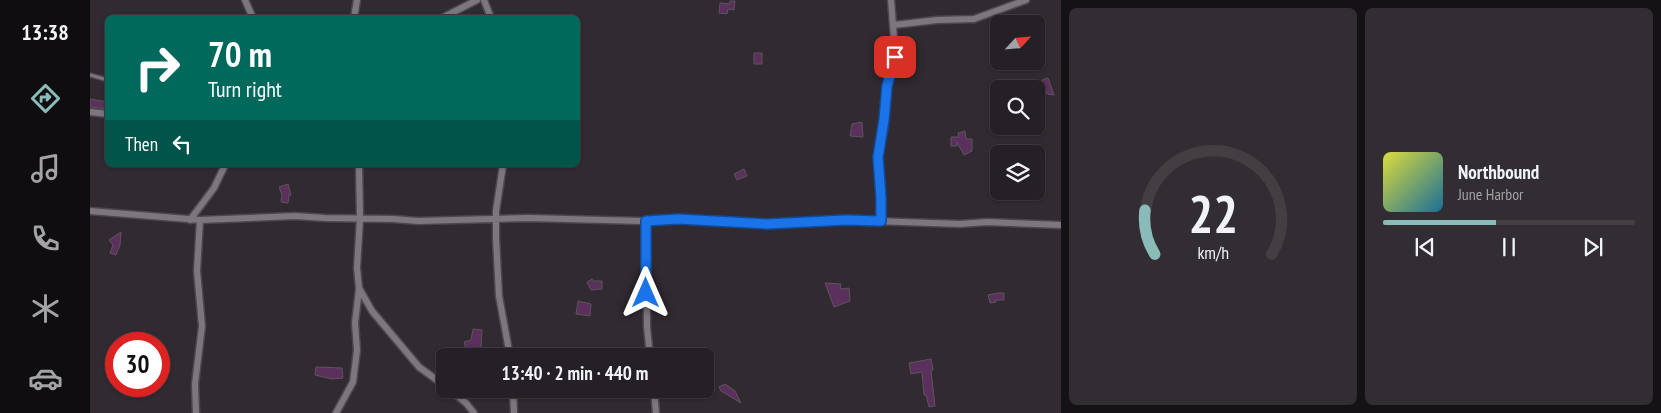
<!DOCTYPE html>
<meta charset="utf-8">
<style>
:root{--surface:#252025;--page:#312d32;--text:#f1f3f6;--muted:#a3a3a7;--line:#423e42;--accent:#8bbbb9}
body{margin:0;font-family:"PT Sans Narrow",sans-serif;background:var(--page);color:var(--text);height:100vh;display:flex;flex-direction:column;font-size:19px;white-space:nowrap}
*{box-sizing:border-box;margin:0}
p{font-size:16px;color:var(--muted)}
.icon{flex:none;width:28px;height:28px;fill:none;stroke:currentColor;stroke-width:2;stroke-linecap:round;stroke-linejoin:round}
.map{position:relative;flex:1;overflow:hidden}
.side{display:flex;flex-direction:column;gap:8px;padding:8px;background:#141214;width:600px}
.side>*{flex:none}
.hud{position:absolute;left:15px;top:15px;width:475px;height:152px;border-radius:8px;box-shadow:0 1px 4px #0004,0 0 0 1px var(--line);background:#00695c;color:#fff;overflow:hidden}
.needle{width:32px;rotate:64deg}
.controls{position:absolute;left:900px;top:15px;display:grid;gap:10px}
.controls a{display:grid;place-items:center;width:55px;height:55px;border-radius:8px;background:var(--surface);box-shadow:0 1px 4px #0004,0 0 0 1px var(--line);font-size:25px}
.speed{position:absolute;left:15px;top:332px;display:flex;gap:10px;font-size:25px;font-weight:700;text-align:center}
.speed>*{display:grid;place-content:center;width:65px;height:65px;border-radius:50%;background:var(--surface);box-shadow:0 1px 4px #0004,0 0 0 1px var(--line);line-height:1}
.speed .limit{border:8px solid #d22;background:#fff;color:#111}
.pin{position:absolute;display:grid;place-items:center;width:42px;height:42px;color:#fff;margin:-21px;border-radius:10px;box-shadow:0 2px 8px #0006}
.me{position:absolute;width:55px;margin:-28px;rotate:0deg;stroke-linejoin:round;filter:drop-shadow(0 0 4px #0008)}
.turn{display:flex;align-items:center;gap:18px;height:105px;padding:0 20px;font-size:22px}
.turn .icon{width:65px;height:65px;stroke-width:2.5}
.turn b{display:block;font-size:35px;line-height:42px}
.then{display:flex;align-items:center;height:48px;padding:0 20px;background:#0003;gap:10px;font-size:19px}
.side .card{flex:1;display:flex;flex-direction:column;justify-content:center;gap:8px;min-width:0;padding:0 18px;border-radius:8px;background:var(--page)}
.side .dial{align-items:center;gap:0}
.dial svg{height:130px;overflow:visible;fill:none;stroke:var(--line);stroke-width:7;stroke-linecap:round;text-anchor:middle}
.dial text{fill:var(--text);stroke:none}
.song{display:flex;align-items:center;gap:15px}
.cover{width:60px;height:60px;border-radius:8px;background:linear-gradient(135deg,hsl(60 70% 55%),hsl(200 70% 35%))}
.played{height:5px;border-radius:2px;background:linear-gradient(90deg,var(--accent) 45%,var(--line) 45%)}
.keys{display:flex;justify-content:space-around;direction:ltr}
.side .tiles{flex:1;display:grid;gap:8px;grid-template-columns:repeat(2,1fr)}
.trip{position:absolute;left:346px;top:348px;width:278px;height:50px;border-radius:8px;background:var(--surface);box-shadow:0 1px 4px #0004,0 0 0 1px var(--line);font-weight:700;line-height:50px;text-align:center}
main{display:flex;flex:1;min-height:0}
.tabs{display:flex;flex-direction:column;width:90px;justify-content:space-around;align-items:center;background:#0f0d0f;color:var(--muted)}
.tabs .icon{width:35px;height:35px}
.tabs .selected{color:var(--accent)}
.tabs b{font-size:22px;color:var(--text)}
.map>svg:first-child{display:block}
.building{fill:#5c305d;stroke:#5c555c}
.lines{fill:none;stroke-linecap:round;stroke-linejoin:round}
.service-casing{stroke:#4d474d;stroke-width:5.5}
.minor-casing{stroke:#4d474d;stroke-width:9}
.service{stroke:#7e767e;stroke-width:3}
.minor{stroke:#7e767e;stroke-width:6}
.route-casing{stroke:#114b97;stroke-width:12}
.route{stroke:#1a73e8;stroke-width:9}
</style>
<main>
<nav class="tabs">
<b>13:38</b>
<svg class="icon selected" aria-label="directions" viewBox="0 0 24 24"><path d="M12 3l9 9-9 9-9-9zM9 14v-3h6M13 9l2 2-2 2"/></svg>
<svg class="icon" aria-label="music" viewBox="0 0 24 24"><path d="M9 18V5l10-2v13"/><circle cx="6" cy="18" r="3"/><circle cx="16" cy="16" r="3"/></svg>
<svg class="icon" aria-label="phone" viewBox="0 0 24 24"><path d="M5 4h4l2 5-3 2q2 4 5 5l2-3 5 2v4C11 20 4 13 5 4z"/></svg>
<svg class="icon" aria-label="climate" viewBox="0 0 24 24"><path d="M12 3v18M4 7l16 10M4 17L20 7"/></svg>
<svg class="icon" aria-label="car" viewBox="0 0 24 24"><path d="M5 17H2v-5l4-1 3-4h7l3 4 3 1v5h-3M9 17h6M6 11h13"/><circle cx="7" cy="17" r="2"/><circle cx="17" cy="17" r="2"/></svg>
</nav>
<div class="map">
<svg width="971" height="413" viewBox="0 0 971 413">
<rect width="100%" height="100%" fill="#312a31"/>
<path class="building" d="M 640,1 L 645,1 L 644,10 L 638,9 L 637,14 L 629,13 L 630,3 L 639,4 Z
M 664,53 L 672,53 L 672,64 L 664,64 Z
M 958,78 L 964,95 L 957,94 L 952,80 Z
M 0,99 L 18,102 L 18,109 L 0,107 Z
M 772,122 L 773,137 L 760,136 L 762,124 Z
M 875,131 L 876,139 L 882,139 L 882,151 L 874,155 L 867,142 L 867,146 L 861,146 L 861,137 L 869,137 L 868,133 Z
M 654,169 L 657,176 L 647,180 L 644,174 Z
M 198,184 L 201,195 L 199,195 L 198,203 L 191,202 L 192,195 L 189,187 Z
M 31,232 L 30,245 L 26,255 L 20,253 L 23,245 L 19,240 Z
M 502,279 L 503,281 L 512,281 L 512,289 L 501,290 L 497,282 Z
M 735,283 L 751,284 L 750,289 L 759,288 L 760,301 L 744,307 Z
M 908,293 L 914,293 L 914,300 L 906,300 L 906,302 L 900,303 L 898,295 Z
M 488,301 L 501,304 L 500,316 L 486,314 Z
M 383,329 L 392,330 L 391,348 L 387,348 L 377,352 L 374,342 L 381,340 Z
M 841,359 L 843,370 L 841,370 L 845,406 L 839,407 L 836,395 L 834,395 L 832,372 L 821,374 L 819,363 Z
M 226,367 L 252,368 L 253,378 L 242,379 L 225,375 Z
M 635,384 L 645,391 L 651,403 L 631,391 L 629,387 Z"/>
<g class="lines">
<defs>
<path id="service" d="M 0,75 L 18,80"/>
<path id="minor" d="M 155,0 L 163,18
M 394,0 L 401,18
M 264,18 L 267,0
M 352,18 L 387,0
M 804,25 L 847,20 L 884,19 L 936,0
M 0,112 L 18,114
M 269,165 L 270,218 L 267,268 L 269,288 L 282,311 L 329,367 L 355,386
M 413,165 L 406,211 L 406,238 L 409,296 L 420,356
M 0,211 L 110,220 L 205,216 L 235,218 L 303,219 L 328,221 L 438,218 L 552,221 L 589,219 L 677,224 L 756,220 L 870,224 L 897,222 L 971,225
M 100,220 L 124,188 L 135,165
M 556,221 L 557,327 L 560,356
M 791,221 L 791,198 L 788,157 L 794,120 L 797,86 L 804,63 L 805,51 L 801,0
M 359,389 L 376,403 L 384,413
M 423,389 L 424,413
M 564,389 L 566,413
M 106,413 L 105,384 L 112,326 L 107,271 L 110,220
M 246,413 L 263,382 L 267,350 L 265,323 L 269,289"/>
</defs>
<use href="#service" class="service-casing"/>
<use href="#minor" class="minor-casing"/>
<use href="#service" class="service"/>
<use href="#minor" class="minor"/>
</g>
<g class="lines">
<defs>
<path id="route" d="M 556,293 L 556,221 L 588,219 L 677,224 L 756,220 L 791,221 L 791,198 L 788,157 L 794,120 L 797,86 L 805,57"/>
</defs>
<use href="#route" class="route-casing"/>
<use href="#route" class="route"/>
</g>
</svg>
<div class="controls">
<a><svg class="needle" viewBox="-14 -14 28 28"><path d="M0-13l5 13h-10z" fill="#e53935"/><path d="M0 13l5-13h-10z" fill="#a3a3a7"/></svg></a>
<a><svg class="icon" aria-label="search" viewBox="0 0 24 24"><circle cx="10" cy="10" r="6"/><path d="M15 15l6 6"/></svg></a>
<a><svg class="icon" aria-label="layers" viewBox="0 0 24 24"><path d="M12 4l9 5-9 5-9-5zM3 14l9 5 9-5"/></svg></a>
</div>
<div class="speed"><div class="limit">30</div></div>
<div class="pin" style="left:805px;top:57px;background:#d93025"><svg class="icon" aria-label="arrive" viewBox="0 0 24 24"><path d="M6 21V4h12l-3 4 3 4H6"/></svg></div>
<svg class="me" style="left:556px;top:293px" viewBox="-20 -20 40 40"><path d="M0-17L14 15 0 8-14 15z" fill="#1a73e8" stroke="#fff" stroke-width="4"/></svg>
<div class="trip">13:40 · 2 min · 440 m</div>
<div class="hud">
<div class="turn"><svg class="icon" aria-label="right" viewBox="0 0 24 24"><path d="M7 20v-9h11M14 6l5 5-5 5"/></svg><div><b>70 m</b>Turn right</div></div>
<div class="then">Then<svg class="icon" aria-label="left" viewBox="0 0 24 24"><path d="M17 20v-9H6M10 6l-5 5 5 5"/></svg></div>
</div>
</div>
<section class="side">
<div class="tiles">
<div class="card dial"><svg viewBox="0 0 100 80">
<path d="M14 69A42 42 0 1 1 86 69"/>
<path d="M14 69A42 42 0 0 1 8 42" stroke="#8bbbb9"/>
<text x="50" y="56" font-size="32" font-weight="700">22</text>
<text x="50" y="72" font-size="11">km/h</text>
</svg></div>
<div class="card">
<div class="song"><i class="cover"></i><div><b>Northbound</b><p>June Harbor</p></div></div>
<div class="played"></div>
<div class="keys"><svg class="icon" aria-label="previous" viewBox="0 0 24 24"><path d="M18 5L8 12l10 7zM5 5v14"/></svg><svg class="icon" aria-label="pause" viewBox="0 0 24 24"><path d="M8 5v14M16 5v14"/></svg><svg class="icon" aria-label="next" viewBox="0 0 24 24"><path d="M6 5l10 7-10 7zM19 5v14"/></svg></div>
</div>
</div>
</section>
</main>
